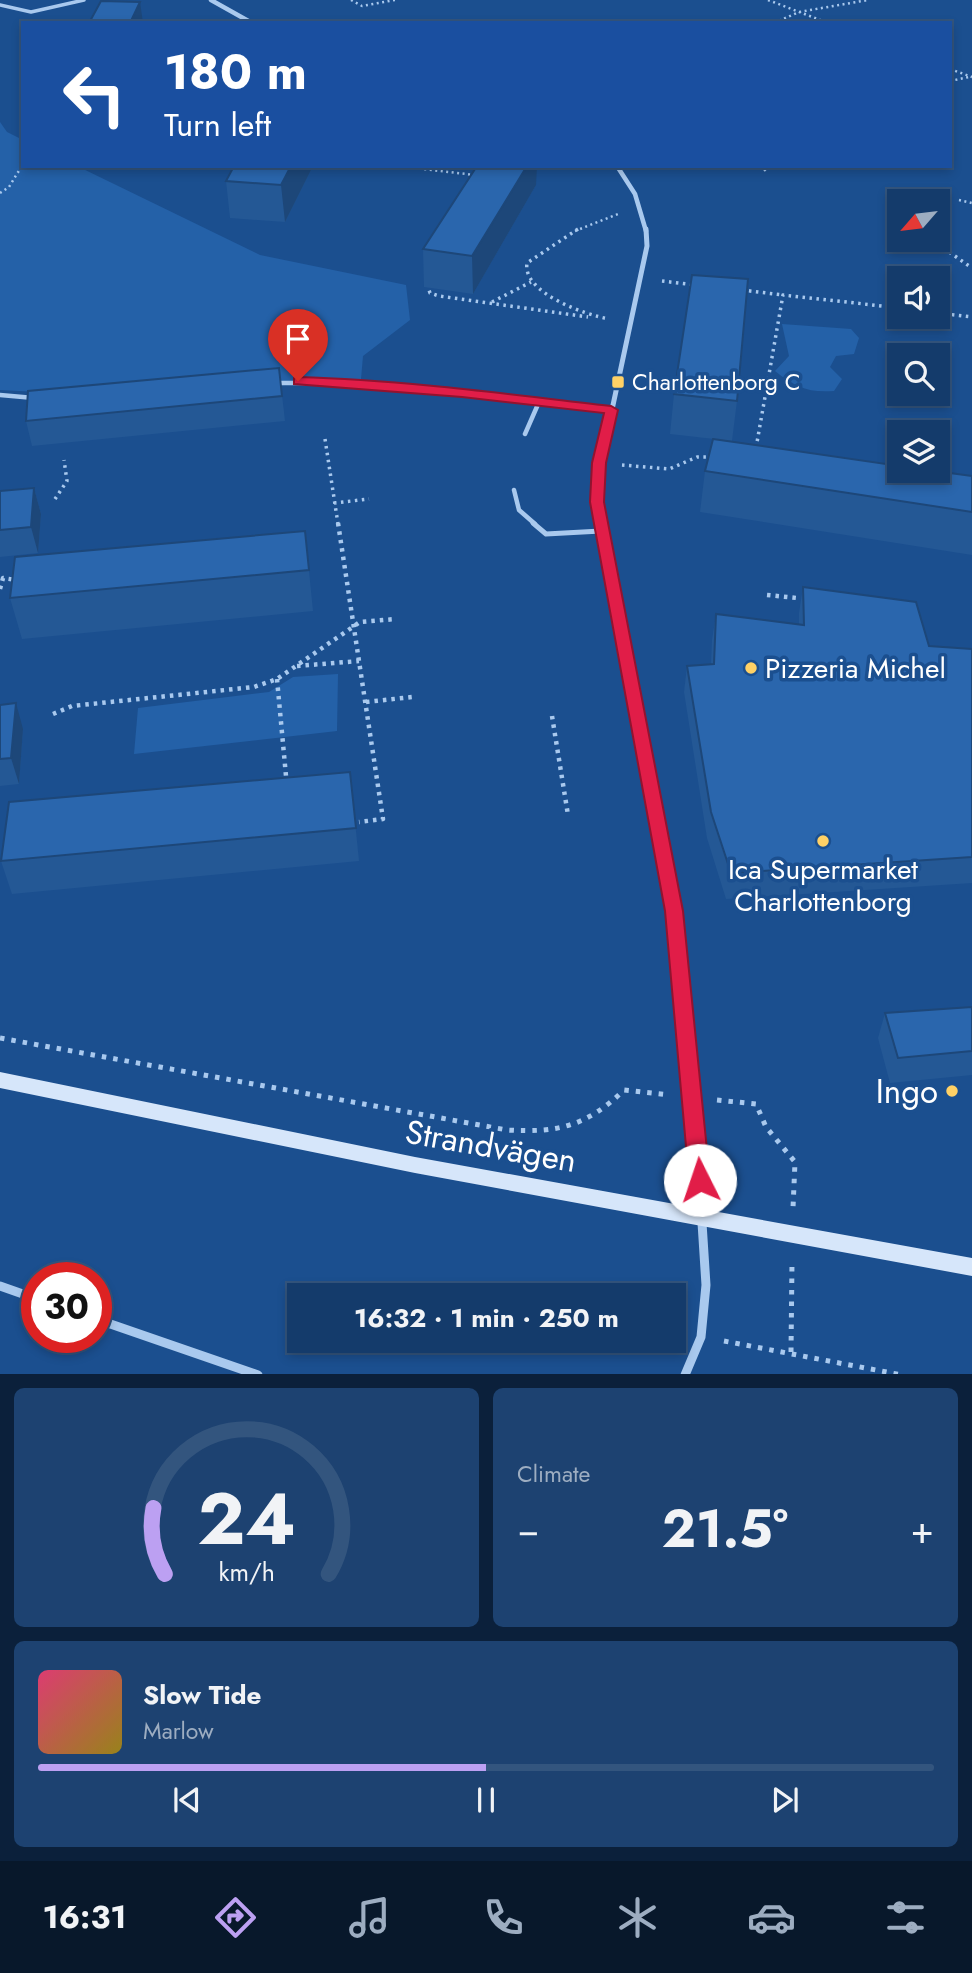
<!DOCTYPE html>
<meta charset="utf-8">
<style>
:root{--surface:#143b6b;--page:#1d4271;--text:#f1f3f6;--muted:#9dadc1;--line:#33557e;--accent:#bca0f2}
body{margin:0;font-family:Jost,sans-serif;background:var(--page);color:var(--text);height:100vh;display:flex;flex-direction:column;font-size:26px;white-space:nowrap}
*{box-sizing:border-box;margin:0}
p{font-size:23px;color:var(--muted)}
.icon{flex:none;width:38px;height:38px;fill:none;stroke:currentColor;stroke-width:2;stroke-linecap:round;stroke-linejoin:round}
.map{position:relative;height:1374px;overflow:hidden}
.panel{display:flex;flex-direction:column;gap:14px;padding:14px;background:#0b203b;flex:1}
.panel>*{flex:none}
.guide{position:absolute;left:21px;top:21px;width:931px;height:147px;border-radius:0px;box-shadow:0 4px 10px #0003,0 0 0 2px var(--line);background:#1a4fa0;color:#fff;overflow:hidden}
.needle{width:46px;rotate:242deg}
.fabs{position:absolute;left:887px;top:189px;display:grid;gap:14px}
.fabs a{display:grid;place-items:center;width:63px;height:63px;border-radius:0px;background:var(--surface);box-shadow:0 4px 10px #0003,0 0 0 2px var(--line);font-size:35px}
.speed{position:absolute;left:21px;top:1262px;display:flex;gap:14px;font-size:35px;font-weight:700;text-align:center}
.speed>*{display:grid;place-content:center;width:91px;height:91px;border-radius:50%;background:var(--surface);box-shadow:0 4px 10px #0003,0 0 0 2px var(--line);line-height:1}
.speed .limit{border:10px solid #d22;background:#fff;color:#111}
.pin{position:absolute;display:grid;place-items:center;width:60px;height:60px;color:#fff;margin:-72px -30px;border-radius:50% 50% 50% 0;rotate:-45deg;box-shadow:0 0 7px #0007}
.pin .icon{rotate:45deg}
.me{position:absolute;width:77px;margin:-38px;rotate:356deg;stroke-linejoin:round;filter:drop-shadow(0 0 5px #0008)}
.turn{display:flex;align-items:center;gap:24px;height:147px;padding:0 28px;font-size:32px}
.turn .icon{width:91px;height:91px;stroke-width:2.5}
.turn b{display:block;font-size:49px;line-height:60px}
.big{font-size:52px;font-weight:700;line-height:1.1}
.panel .tile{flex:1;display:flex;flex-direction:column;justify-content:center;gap:10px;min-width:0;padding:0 24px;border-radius:10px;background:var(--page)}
.panel .dial{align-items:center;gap:0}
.dial svg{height:182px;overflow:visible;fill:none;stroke:var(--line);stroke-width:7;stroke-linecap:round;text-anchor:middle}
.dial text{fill:var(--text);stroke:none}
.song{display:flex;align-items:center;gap:21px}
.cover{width:84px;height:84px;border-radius:10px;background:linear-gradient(135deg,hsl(340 70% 55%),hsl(50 70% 35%))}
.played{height:7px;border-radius:4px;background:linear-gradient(90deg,var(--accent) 50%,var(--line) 50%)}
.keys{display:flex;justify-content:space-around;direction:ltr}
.heat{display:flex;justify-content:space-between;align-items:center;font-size:38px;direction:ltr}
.panel .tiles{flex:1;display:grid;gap:14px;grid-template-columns:1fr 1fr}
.tile:last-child{grid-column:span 2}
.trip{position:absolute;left:287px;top:1283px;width:399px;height:70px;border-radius:0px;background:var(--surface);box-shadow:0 4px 10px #0003,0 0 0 2px var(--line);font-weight:700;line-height:70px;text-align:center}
.tabs{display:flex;height:112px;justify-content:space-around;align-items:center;background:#08182b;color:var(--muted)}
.tabs .icon{width:49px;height:49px}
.tabs .active{color:var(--accent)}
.tabs b{font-size:32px;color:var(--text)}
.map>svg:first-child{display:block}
.green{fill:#2461a8}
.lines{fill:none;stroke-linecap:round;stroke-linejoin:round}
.path-far3{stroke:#a9c9ee;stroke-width:2.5;stroke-dasharray:2 3.5;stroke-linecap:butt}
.path-far2{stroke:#a9c9ee;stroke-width:3.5;stroke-dasharray:2.5 4.5;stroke-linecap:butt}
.path-far1{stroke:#a9c9ee;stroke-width:4.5;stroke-dasharray:3.5 5;stroke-linecap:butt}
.path{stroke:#a9c9ee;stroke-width:5;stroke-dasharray:4.5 7;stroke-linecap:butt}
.lane-far2{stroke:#a9c9ee;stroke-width:3.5}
.lane-far1{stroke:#a9c9ee;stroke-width:4.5}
.lane{stroke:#a9c9ee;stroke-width:5}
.street-far3{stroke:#a9c9ee;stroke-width:4.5}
.street-far2{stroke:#a9c9ee;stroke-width:5}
.street-far1{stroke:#a9c9ee;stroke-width:7}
.street{stroke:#a9c9ee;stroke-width:9}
.secondary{fill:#d6e6fa;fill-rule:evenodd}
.wall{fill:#245895}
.shaded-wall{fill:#1d4779}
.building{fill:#2a66ad;stroke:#1d4779;stroke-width:2}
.route{fill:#e11d48;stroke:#92132f;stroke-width:2}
.poi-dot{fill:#ffd166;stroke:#1b4f8f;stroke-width:2.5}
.labels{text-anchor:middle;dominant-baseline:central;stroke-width:7;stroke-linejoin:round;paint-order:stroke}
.far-poi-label{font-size:23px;fill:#fff;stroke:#1b4f8f;text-anchor:start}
.poi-label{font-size:28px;fill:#fff;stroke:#1b4f8f;text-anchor:start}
.near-poi-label{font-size:33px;fill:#fff;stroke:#1b4f8f;text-anchor:end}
.near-street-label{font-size:33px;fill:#fff;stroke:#1b4f8f}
</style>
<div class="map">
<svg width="972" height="1375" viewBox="0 0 972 1375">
<rect width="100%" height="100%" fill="#1b4f8f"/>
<path class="green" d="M 0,122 L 7,132 L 23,140 L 23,166 L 77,166 L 260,255 L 406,285 L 410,320 L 363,356 L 361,379 L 135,397 L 0,390 Z
M 782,324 L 851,329 L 859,338 L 854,354 L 836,356 L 830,367 L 842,379 L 834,391 C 808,393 795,387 775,371 L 789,356 Z
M 338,674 L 337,731 L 134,754 L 138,708 L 269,692 L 293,677 Z"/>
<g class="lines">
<path class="path-far3" d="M 351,0 L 362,6 L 395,0
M 768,0 L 828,23
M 774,23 L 799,12 L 868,0
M 950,69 L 972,77
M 950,81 L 969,77
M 397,166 L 475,175
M 760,166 L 767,172
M 0,193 L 9,187 L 23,164
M 959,200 L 972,203
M 575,231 L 618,214"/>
<path class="path-far2" d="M 578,229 L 527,263 C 522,293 586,315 609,319
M 932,240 L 972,268
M 662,281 L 695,285
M 427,284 L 430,293 L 439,296 L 588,317
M 742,290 L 783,295
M 492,302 L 531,282
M 938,313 L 972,317
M 325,439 L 338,524
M 756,448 L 783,295 L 900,308
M 622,465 L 669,469 L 697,457 L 712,457
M 55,499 L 67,481 L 64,460
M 334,503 L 369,499"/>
<path class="path-far1" d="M 338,523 L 383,819 L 359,822
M 0,589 L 3,578 L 16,580
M 767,595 L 797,598
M 297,666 L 359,661
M 277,679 L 286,776
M 366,702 L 412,697
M 53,714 L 72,706 L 254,687 L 277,679 L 360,622 L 396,619
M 552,716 L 568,815"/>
<path class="path" d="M 0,1038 L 507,1130 C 558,1133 587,1126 624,1090 L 670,1095
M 717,1100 L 756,1104 L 766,1127 L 795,1162 L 793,1208
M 724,1341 L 902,1375
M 791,1352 L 792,1262"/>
<path class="lane-far2" d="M 0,5 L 31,12 L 84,0"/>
<path class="lane-far1" d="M 274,383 L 351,383 L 539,402
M 0,395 L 34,398
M 525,434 L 539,402 L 611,410
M 514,490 L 519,510 L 535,524"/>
<path class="lane" d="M 533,523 L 546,534 L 601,531"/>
<path class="street-far3" d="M 211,0 L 252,23
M 617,166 L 635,194 L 646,231"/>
<path class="street-far2" d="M 601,524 L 597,502 L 597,480 L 647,246 L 646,229"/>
<path class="street-far1" d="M 601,523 L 672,898"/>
<path class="street" d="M 672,897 L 694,1098 L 706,1285 L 701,1337 L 685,1375
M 0,1286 L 37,1299
M 96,1319 L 258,1375"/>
<path class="secondary" d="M 0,1072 L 415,1157 L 972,1258 L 972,1276 L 415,1173 L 0,1088 Z"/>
</g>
<path class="wall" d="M 313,166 L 285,222 L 230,218 L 226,181 Z
M 536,185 L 473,294 L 424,287 L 423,249 Z
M 279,368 L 285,421 L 32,446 L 26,421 Z
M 674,394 L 737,401 L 732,441 L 670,434 Z
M 705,471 L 972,476 L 972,555 L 700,512 Z
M 34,488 L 41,514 L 38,553 L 0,557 L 0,491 Z
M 305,531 L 313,611 L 22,639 L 10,598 Z
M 803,587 L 929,646 L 972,649 L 972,883 L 726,899 L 707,838 L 684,692 L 687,666 L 711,664 L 712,640 L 716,614 L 799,624 L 799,613 Z
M 0,705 L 23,729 L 19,784 L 0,786 Z
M 350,772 L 359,861 L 12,894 L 1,861 Z
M 972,1007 L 972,1075 L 890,1083 L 878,1038 L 885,1013 Z"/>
<path class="shaded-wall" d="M 140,2 L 143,23 L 130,23 Z
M 291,166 L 313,166 L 285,222 L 281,185 Z
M 527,166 L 537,166 L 536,185 L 473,294 L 472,256 Z
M 34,488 L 41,514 L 38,553 L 31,527 Z
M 16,703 L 23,729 L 19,784 L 11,758 Z"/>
<path class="building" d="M 101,1 L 140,2 L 130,23 L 89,23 Z
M 234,166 L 291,166 L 281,185 L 226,181 Z
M 477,166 L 527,166 L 472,256 L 423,249 Z
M 692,275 L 748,279 L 737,401 L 674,394 Z
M 279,368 L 282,396 L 26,421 L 28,391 Z
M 713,439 L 900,466 L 900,471 L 935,471 L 972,476 L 972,512 L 705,471 Z
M 34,488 L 31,527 L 0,530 L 0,491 Z
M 305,531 L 309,570 L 10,598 L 15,557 Z
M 803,587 L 916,602 L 929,646 L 972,649 L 972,857 L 731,873 L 711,812 L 687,666 L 714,664 L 716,614 L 804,625 Z
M 16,703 L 11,758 L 0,759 L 0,705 Z
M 350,772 L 356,828 L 1,861 L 9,802 Z
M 972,1007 L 972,1051 L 898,1058 L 885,1013 Z"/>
<path class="route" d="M 298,377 C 403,380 507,394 611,406 L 618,410 L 606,463 L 604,502 L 683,911 L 710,1180 L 707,1187 L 700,1190 L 692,1187 L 689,1180 L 665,911 L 590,502 L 592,463 L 604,413 L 462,397 L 294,384 L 294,378 Z"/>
<g class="poi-dot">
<rect x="611" y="375" width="14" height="14" rx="3.5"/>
<circle cx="751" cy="668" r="7"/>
<circle cx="823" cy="841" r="7"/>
<circle cx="952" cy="1091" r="7"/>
</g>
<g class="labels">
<g class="far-poi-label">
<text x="632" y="382">Charlottenborg C</text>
</g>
<g class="poi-label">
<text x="765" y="668">Pizzeria Michel</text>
<text x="823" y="869" text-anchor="middle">Ica Supermarket<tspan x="823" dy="32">Charlottenborg</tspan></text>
</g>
<g class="near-poi-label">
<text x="938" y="1091">Ingo</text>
</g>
<g class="near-street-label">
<text transform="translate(491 1146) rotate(10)">Strandvägen</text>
</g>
</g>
</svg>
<div class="fabs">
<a><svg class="needle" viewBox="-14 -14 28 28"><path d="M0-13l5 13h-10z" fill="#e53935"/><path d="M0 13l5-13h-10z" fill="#9dadc1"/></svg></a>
<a><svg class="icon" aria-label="sound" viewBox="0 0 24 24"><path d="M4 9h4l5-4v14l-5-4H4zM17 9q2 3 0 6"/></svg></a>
<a><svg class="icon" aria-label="search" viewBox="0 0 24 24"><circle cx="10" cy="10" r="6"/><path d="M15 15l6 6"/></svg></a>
<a><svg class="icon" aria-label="layers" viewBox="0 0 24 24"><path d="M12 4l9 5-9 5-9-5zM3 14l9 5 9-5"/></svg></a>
</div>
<div class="speed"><div class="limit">30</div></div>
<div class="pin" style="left:298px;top:381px;background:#d93025"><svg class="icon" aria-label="arrive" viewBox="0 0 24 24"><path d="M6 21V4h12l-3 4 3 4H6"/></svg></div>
<svg class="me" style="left:700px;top:1180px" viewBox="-20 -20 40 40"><circle r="19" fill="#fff"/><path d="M0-13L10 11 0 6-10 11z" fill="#e11d48"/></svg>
<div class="trip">16:32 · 1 min · 250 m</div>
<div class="guide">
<div class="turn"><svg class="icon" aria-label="left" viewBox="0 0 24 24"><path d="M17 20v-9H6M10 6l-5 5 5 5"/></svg><div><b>180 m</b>Turn left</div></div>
</div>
</div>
<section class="panel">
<div class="tiles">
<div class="tile dial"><svg viewBox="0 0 100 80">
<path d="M14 69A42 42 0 1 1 86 69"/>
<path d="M14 69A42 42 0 0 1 9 40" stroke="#bca0f2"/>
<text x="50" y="56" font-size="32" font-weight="700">24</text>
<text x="50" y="72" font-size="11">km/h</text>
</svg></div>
<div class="tile"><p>Climate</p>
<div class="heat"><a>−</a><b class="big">21.5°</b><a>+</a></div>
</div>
<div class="tile">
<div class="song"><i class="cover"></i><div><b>Slow Tide</b><p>Marlow</p></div></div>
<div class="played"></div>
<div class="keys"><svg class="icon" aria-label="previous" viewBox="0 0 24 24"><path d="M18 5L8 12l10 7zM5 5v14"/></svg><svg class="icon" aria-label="pause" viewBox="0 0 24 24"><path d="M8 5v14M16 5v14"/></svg><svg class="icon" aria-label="next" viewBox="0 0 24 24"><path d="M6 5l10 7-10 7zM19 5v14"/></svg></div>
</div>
</div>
</section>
<nav class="tabs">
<b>16:31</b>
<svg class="icon active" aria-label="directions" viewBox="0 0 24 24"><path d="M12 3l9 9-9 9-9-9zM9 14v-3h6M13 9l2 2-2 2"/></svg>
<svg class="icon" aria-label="music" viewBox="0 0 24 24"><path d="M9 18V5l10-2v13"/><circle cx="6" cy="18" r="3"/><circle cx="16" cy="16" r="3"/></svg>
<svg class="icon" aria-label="phone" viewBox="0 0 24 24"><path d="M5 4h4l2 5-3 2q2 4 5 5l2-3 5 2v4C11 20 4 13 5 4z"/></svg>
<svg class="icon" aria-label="climate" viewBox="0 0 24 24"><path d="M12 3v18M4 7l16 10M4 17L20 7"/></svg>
<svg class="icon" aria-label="car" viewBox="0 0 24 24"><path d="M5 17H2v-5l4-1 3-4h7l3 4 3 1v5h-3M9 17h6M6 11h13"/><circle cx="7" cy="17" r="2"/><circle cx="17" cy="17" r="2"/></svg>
<svg class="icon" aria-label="filters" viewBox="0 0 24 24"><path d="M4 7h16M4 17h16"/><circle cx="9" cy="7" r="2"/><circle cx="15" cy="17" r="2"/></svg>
</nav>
